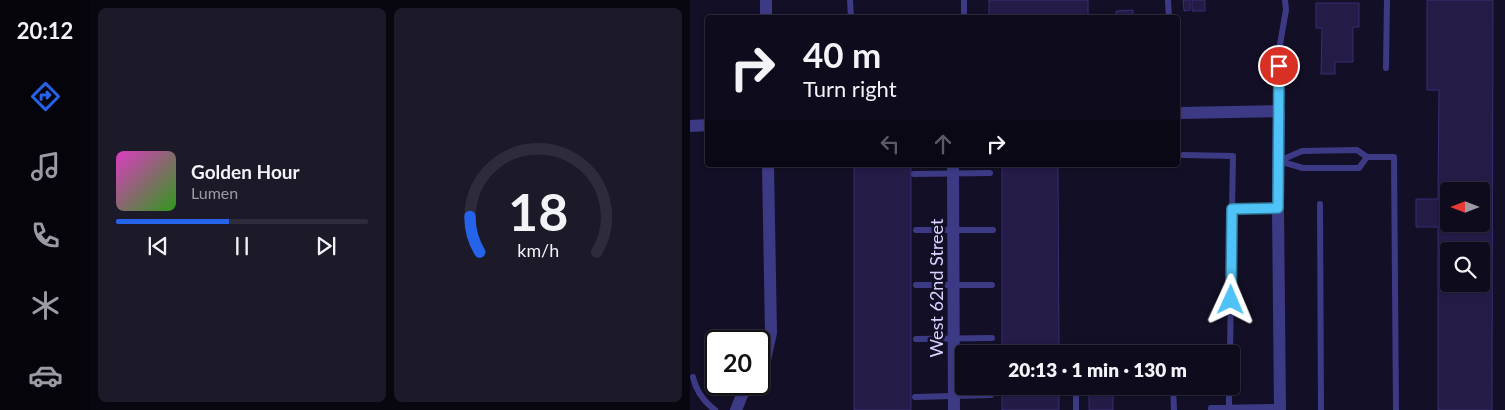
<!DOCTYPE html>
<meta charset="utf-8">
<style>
:root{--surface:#0e0b1c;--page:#1c1929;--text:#f1f3f6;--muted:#9b9ba3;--line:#2e2b3b;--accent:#2563eb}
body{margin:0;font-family:Lato,sans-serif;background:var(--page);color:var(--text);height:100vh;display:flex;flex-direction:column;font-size:19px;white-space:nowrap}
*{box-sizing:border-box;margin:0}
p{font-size:16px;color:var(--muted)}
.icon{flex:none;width:28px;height:28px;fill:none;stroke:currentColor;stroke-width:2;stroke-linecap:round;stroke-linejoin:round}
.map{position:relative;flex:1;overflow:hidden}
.panel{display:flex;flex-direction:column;gap:8px;padding:8px;background:#08060f;width:600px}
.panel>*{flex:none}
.banner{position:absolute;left:15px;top:15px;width:475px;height:152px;border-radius:5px;box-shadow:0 1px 4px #0004,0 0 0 1px var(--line);background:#0e0b1c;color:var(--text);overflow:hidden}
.needle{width:32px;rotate:270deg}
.tools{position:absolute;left:750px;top:182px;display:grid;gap:10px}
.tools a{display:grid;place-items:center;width:50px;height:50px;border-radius:5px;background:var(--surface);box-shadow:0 1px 4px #0004,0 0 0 1px var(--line);font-size:25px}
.speed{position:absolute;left:15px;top:330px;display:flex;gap:10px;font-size:25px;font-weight:700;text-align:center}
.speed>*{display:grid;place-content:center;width:65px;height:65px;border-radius:50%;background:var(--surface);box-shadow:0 1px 4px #0004,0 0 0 1px var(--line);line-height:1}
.speed .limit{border:2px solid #111;border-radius:8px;background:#fff;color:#111}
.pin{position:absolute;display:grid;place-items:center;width:42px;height:42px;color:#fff;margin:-21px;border:2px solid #fff;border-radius:50%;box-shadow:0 1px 5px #0007}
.me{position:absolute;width:55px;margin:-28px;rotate:1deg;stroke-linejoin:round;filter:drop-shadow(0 0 4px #0008)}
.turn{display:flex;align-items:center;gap:18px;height:105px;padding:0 15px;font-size:22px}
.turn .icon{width:65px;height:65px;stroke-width:2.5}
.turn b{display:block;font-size:35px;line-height:42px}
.lanes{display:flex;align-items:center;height:48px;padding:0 15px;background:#0003;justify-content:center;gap:25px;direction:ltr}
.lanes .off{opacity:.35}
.panel .card{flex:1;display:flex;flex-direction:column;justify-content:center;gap:8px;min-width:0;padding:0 18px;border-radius:8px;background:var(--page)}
.panel .dial{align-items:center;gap:0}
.dial svg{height:130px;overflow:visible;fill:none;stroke:var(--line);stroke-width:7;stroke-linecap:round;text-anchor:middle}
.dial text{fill:var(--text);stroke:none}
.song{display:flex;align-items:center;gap:15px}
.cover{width:60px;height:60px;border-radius:8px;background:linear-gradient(135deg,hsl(310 70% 55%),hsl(110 70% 35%))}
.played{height:5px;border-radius:2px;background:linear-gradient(90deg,var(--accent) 45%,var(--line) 45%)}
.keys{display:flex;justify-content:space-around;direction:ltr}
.panel .tiles{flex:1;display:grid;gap:8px;grid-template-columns:repeat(2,1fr)}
.trip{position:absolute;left:265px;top:345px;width:285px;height:50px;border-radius:5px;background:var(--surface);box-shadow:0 1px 4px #0004,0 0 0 1px var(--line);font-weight:800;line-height:50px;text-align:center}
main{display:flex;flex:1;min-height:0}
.menu{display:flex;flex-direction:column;width:90px;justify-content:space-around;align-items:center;background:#06040b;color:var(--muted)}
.menu .icon{width:35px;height:35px}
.menu .active{color:var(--accent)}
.menu b{font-size:22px;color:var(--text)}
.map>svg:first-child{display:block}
.building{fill:#241b47;stroke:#3b2d73;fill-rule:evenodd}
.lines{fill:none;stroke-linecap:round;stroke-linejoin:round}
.lane{stroke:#3d3a85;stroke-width:6}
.street{stroke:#3d3a85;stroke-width:12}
.route-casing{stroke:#337fa1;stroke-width:12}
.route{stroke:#4fc3f7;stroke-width:9}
.labels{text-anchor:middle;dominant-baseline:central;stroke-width:5;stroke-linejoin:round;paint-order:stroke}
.street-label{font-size:18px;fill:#d9d4ff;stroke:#130f26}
</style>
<main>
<nav class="menu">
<b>20:12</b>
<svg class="icon active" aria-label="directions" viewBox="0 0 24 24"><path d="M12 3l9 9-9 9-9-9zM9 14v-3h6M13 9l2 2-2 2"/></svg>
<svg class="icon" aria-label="music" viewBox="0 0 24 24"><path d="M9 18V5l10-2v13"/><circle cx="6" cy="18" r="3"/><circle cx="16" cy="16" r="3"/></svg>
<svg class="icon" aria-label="phone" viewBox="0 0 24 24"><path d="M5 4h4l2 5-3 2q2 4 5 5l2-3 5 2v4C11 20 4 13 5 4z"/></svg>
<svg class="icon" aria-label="climate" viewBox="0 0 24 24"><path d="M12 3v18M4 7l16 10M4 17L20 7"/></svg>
<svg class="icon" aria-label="car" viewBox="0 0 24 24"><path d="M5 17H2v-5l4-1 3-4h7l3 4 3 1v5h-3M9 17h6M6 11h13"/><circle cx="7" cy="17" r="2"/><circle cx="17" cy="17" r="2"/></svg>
</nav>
<section class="panel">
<div class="tiles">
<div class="card">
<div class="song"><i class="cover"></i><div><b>Golden Hour</b><p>Lumen</p></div></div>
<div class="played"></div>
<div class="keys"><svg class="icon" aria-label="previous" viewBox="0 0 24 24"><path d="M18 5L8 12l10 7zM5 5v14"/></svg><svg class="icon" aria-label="pause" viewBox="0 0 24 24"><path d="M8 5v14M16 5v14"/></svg><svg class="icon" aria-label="next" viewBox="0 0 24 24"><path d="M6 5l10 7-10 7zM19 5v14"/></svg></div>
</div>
<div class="card dial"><svg viewBox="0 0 100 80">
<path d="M14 69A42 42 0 1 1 86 69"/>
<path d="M14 69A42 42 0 0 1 8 47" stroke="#2563eb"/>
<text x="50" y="56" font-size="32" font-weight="700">18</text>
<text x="50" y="72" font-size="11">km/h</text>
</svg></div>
</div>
</section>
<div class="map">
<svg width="815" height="410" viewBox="0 0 815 410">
<rect width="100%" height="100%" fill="#130f26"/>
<path class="building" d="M 299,0 L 398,0 L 398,18 L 299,18 Z
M 493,0 L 500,0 L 500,10 L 494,11 Z
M 502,0 L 515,0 L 515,11 L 502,11 Z
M 737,0 L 803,0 L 802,410 L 748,410 L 748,227 L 726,227 L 726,199 L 748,199 L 749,90 L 737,90 ZM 759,191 L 791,191 L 791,224 L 759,224 ZM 759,251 L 791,251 L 791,284 L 759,284 Z
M 626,3 L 669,3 L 669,27 L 663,27 L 663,62 L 645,62 L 645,74 L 631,74 L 632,28 L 626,28 Z
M 443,10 L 443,17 L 470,18 L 423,18 L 426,17 L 426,11 Z
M 164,165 L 221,165 L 221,410 L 164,410 Z
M 312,165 L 368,165 L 369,354 L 312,354 Z
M 312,386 L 369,386 L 369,410 L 312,410 Z
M 399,386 L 423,386 L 423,410 L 399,410 Z"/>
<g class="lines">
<path class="lane" d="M 160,0 L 161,18
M 274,0 L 274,18
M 478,0 L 479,18
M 696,68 L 697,0
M 589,111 L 589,50 L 596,10 L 595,0
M 493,155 L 543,156 L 542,209 L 588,208
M 589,161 L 612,151 L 667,150 L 677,157 L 704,157 L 706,410
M 589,161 L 613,168 L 669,168 L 677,157
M 224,174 L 300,173
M 630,204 L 631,410
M 226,230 L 303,230
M 226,285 L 302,285
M 226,339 L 302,338
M 540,354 L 542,209
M 3,377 C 6,391 13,401 25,410
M 386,386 L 386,410
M 483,386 L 484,410
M 225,397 L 301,395
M 539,408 L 539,386
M 521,410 L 521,408 L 590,407"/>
<path class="street" d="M 76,0 L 76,18
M 488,113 L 589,111 L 588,208 L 590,410
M 0,126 L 18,125
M 263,165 L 264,410
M 69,373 L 75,360 L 81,333 L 78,165
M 46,410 L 52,395 L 61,384"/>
</g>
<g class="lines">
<defs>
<path id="route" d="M 541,300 L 542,209 L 588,208 L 589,66"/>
</defs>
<use href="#route" class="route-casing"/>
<use href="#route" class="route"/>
</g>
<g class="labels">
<g class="street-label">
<text transform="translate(246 288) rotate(-90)">West 62nd Street</text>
</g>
</g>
</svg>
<div class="tools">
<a><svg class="needle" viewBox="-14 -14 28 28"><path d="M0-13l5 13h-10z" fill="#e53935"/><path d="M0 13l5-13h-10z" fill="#9b9ba3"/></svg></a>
<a><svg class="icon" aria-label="search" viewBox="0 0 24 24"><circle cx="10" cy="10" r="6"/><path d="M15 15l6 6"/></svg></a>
</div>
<div class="speed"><div class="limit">20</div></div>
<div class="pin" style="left:589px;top:66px;background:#d93025"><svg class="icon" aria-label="arrive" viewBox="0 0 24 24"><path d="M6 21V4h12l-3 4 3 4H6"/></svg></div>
<svg class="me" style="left:541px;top:300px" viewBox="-20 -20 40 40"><path d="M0-17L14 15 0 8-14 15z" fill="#4fc3f7" stroke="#fff" stroke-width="4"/></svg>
<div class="trip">20:13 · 1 min · 130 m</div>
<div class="banner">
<div class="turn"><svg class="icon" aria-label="right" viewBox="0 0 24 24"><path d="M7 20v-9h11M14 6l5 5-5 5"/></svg><div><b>40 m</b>Turn right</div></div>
<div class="lanes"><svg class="icon off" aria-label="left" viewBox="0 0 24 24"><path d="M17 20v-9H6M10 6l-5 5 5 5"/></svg><svg class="icon off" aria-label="ahead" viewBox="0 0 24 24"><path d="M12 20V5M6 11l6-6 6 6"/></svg><svg class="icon" aria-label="right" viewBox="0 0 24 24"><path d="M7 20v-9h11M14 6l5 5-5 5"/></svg></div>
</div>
</div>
</main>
